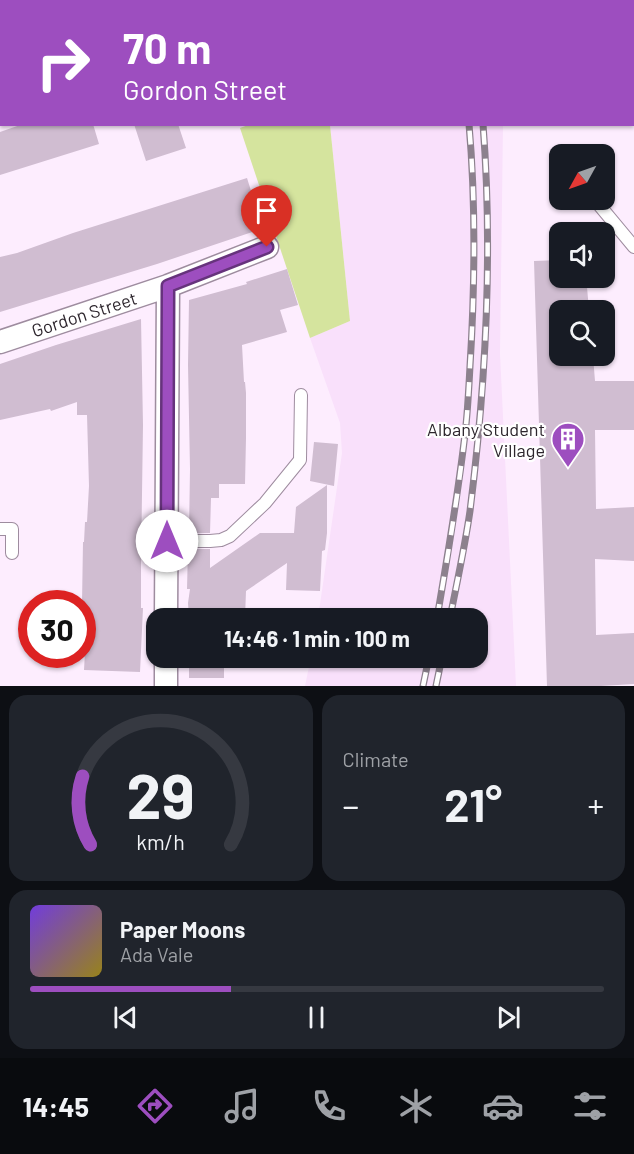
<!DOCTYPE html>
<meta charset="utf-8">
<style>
:root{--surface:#171b24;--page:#20242c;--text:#f1f3f6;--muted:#9ea1a6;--line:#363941;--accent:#9d4ebf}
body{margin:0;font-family:Barlow,sans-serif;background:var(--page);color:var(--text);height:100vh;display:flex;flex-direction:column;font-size:22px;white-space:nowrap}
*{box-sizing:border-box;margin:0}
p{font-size:20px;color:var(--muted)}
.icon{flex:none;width:33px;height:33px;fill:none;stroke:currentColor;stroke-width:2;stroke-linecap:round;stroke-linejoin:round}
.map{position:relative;height:686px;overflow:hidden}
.panel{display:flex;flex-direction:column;gap:9px;padding:9px;background:#0d0f14;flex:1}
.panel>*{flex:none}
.banner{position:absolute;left:0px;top:0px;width:634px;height:126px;box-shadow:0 2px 4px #0004;background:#9d4ebf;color:#fff;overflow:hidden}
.needle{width:39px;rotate:230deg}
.controls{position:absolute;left:549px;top:144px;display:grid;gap:12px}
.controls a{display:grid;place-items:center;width:66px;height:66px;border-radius:12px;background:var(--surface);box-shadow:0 2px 4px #0004;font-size:30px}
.speed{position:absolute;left:18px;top:590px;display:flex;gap:12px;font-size:30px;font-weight:700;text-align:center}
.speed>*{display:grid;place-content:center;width:78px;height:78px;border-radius:50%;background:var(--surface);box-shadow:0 2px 4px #0004;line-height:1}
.speed .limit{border:9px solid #d22;background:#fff;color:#111}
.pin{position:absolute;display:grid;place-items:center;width:51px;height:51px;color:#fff;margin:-62px -26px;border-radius:50% 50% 50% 0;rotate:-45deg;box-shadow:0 0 6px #0007}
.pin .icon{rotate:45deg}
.me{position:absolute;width:66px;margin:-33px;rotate:0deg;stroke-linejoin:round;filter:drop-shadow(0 0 4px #0008)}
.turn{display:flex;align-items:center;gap:21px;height:126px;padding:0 24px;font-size:27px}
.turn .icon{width:78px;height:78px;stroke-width:2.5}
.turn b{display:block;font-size:42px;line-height:51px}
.big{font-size:45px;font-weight:700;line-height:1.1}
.panel .tile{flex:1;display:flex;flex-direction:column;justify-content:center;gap:9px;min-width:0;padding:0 21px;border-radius:18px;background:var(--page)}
.panel .dial{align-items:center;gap:0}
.dial svg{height:156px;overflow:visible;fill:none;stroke:var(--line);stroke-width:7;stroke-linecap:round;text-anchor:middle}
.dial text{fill:var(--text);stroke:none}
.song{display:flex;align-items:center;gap:18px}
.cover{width:72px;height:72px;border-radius:9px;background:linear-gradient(135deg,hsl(260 70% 55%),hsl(50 70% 35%))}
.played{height:6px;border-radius:3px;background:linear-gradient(90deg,var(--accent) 35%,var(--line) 35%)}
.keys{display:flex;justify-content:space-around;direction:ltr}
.heat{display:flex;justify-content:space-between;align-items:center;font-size:33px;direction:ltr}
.panel .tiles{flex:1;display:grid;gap:9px;grid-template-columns:1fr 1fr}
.tile:last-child{grid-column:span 2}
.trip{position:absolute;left:146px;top:608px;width:342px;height:60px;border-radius:18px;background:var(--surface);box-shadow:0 2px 4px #0004;font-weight:700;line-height:60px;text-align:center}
.menu{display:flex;height:96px;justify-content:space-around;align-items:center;background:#090b0e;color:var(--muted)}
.menu .icon{width:42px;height:42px}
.menu .on{color:var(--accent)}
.menu b{font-size:27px;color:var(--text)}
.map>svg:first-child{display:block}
.built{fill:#f9e0fb}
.green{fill:#d5e49e}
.building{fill:#d0bdd1}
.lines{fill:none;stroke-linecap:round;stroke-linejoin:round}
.lane-casing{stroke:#9e8c9f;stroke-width:14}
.street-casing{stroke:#9e8c9f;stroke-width:25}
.lane{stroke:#fff;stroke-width:12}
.street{stroke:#fff;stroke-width:22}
.rail-casing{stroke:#8c818d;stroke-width:7}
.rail{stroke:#fff;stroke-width:4.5;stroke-dasharray:14;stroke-linecap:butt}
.route-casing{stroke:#66337c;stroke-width:15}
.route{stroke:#9d4ebf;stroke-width:10}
.labels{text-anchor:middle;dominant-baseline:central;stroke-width:4.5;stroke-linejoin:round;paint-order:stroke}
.street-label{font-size:18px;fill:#2d262d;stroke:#fff}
.poi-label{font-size:18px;fill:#2d262d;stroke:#fff;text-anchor:end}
</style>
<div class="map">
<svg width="634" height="686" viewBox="0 0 634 686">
<rect width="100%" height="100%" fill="#fdedfe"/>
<path class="built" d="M 115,0 L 503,0 L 503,1 L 116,2 Z
M 330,125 L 503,125 L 500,354 L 516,686 L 305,686 L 311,657 L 477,657 L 477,618 L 318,618 L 342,453 L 340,423 L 310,338 L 350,321 Z"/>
<path class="green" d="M 251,124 L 330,125 L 350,321 L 310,338 L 240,128 Z"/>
<path class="building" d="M 23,124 L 93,124 L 99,144 L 0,175 L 0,132 Z
M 134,124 L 178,124 L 186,148 L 146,161 Z
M 247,178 L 252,194 L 262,190 L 273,225 L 157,264 L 0,312 L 0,257 L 17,253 L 73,233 Z
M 560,260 L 560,278 L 562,278 L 562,287 L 587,287 L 589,310 L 560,310 L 560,356 L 593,356 L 595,381 L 634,381 L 634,430 L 595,430 L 596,509 L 634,507 L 634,561 L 595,559 L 596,635 L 634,633 L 634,684 L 601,686 L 547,686 L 534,261 Z
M 287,269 L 298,305 L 280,310 L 287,332 L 242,345 L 244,382 L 245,382 L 246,393 L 246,438 L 245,484 L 219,484 L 219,498 L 211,498 L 210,533 L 189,533 L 190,469 L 188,365 L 189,300 L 247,284 L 246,282 Z
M 141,319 L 143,425 L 141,564 L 141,608 L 143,608 L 140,672 L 84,670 L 86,634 L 82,603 L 83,542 L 84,542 L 85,522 L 87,522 L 89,486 L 87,415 L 77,415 L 77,402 L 51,411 L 50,409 L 0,420 L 0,364 L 56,345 Z
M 314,442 L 338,444 L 334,486 L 310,481 Z
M 327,485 L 327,533 L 325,550 L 322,551 L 320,591 L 286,590 L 287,563 L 246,591 L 245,618 L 189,618 L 188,603 L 190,589 L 187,589 L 188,549 L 210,549 L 210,568 L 260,533 L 294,533 L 296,507 Z
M 189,657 L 224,657 L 224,678 L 189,678 Z"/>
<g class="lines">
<defs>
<path id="lane" d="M 141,0 L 142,2
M 279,2 L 282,0
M 595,200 L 634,247
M 0,529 L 12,529 L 12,553
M 167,541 L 210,541 L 221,540 L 230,536 L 265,503 L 300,460 L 301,395"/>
<path id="street" d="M 625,0 L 626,2
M 0,104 L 2,103
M 0,342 L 168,286 L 267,247
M 166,618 L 168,286
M 166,686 L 166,657"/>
</defs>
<use href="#lane" class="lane-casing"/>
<use href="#street" class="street-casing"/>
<use href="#lane" class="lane"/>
<use href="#street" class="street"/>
<defs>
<path id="rail" d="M 457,0 L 457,2
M 471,0 L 471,2
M 437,618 C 448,554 459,490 466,425 C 468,405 469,385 470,366 C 475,285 476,205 469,124
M 450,618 C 457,582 465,546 470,511 C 486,383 493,253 483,124
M 423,686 L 429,657
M 436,686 L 442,657"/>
</defs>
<use href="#rail" class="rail-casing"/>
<use href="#rail" class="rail"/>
</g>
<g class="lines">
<defs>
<path id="route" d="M 167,541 L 168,286 L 267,247"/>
</defs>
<use href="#route" class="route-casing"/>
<use href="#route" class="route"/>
</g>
<defs>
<symbol id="building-pin" viewBox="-11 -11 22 30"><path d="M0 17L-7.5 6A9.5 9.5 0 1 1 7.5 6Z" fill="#9d4ebf" stroke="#fff"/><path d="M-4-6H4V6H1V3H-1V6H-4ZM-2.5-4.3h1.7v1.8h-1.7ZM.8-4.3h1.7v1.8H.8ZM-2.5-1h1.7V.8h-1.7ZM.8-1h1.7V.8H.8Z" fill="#fff"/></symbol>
</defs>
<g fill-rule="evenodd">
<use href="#building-pin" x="549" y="420" width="38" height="52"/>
</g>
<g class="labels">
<g class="street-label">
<text transform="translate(84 314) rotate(-18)">Gordon Street</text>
</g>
<g class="poi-label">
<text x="545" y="429">Albany Student<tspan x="545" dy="21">Village</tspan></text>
</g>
</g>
</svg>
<div class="controls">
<a><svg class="needle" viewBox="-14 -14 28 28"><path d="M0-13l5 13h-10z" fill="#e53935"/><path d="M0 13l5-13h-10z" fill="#9ea1a6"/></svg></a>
<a><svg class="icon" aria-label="sound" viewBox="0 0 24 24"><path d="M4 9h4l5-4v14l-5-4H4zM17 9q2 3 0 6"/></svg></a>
<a><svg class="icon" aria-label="search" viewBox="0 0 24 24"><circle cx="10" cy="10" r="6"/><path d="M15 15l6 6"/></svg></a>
</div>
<div class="speed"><div class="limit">30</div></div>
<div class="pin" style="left:267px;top:247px;background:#d93025"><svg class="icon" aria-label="arrive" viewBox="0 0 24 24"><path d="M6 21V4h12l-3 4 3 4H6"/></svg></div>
<svg class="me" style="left:167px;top:541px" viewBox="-20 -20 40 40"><circle r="19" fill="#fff"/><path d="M0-13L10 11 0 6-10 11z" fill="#9d4ebf"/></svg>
<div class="trip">14:46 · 1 min · 100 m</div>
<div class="banner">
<div class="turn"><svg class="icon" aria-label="right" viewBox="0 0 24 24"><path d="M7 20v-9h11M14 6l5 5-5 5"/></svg><div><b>70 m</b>Gordon Street</div></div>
</div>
</div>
<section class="panel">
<div class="tiles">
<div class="tile dial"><svg viewBox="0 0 100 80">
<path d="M14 69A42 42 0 1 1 86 69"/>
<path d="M14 69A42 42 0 0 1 10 34" stroke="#9d4ebf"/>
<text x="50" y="56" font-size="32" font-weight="700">29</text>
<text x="50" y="72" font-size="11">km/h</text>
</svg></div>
<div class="tile"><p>Climate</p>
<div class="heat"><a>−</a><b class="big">21°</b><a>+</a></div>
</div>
<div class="tile">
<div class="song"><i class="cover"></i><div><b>Paper Moons</b><p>Ada Vale</p></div></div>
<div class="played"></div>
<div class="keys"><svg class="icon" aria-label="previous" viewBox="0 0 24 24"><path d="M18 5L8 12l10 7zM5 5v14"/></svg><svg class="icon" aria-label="pause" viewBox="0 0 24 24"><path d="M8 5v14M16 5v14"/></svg><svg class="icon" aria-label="next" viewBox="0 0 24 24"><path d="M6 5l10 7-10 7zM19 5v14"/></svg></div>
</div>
</div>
</section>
<nav class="menu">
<b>14:45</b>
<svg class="icon on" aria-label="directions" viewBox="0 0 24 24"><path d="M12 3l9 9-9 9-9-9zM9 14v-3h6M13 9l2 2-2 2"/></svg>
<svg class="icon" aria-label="music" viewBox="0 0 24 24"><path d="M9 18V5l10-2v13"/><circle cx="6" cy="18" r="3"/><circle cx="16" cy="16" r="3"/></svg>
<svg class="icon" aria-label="phone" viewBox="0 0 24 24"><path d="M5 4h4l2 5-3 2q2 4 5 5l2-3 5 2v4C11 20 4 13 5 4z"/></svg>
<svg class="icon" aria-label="climate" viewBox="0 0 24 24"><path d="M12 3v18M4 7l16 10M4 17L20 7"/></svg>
<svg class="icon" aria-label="car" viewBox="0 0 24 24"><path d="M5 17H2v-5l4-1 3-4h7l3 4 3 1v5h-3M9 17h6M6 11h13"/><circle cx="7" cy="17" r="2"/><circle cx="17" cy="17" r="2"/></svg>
<svg class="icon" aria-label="filters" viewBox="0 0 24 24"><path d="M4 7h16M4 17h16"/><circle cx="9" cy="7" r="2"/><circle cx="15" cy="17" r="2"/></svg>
</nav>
